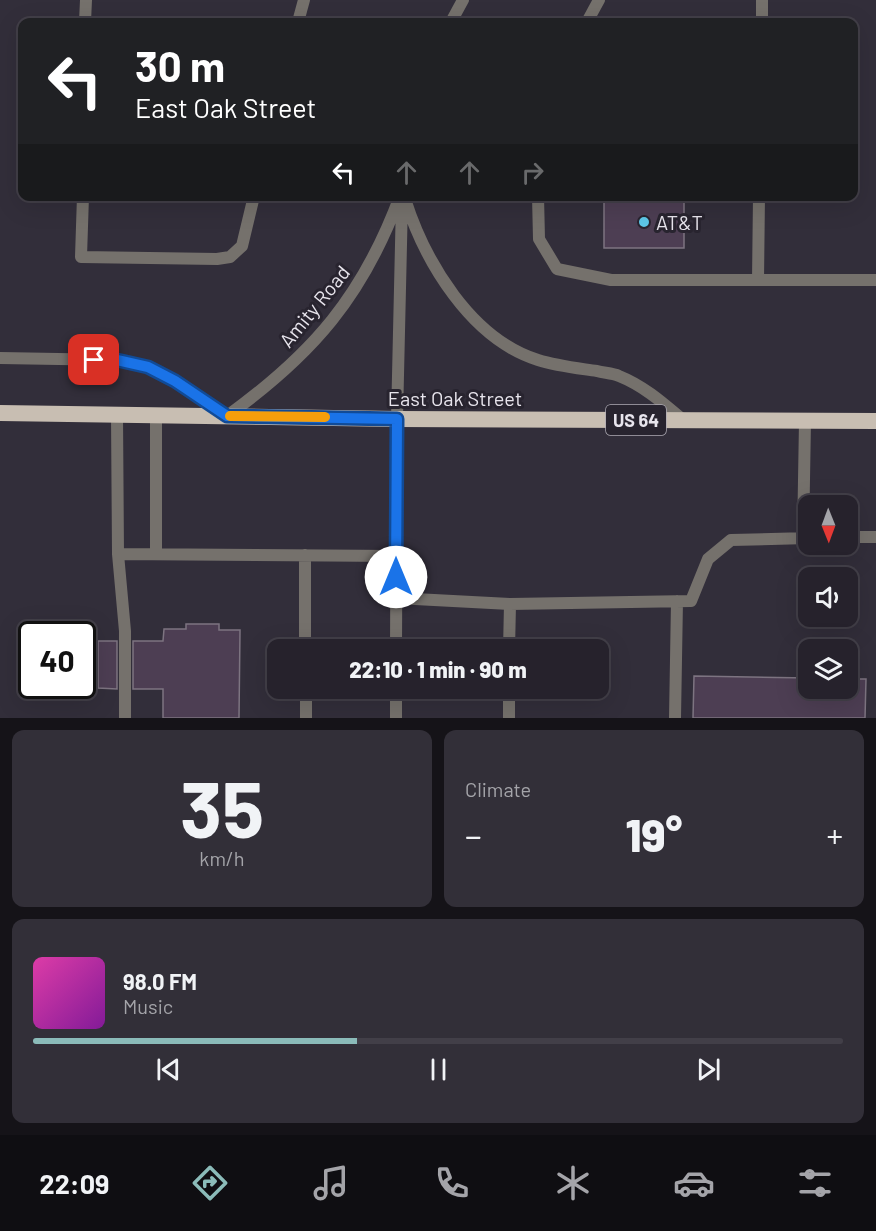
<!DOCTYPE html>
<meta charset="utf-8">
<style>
:root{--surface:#26222c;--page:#322f38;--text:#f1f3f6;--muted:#a4a4a9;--line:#423f48;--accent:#8bbbb9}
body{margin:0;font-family:Barlow,sans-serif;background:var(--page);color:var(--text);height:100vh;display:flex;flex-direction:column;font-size:22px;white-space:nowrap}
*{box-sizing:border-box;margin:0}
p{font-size:20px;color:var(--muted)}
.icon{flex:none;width:33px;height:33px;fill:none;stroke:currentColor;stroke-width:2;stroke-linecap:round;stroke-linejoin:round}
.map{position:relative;height:718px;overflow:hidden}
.details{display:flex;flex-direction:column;gap:12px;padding:12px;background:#151318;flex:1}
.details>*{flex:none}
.top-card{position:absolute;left:18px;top:18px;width:840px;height:183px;border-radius:12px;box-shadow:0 6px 24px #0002,0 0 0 2px var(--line);background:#202124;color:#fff;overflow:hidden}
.needle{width:39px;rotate:179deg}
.controls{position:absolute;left:798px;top:495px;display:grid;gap:12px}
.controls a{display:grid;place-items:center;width:60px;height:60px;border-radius:12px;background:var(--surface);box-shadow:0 6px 24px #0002,0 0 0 2px var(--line);font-size:30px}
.speed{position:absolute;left:18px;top:621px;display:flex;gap:12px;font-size:30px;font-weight:700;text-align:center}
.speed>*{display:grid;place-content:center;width:78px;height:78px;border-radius:50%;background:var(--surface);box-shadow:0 6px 24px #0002,0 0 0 2px var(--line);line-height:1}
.speed .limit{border:3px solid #111;border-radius:9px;background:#fff;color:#111}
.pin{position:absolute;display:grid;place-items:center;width:51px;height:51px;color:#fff;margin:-26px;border-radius:12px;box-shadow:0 3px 9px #0006}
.me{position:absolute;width:66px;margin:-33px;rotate:0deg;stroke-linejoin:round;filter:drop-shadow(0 0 4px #0008)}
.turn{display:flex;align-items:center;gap:21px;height:126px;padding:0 18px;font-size:27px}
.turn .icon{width:78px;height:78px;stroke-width:2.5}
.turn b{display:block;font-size:42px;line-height:51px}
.lanes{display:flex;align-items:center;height:57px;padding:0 18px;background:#0003;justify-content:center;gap:30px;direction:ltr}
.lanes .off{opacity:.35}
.big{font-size:45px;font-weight:800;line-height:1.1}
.details .card{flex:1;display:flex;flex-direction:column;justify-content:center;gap:9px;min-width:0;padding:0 21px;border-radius:12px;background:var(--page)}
.details .dial{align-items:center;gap:0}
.dial b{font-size:78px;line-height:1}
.song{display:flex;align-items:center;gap:18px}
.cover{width:72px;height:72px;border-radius:9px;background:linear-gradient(135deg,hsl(320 70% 55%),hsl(290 70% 35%))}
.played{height:6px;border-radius:3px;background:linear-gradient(90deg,var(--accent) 40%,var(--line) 40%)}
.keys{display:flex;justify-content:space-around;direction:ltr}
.heat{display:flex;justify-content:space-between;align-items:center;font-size:33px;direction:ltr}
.details .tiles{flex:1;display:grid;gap:12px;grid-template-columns:1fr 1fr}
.card:last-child{grid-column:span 2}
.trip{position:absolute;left:267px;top:639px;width:342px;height:60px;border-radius:12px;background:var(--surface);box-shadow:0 6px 24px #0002,0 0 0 2px var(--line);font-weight:800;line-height:60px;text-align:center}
.tabs{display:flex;height:96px;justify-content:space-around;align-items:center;background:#0f0e12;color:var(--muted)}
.tabs .icon{width:42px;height:42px}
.tabs .current{color:var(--accent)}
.tabs b{font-size:27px;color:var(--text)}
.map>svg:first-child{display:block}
.building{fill:#4d3e53;stroke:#7d7481;stroke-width:1.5}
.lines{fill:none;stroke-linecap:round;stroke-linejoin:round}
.service{stroke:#75716c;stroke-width:12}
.tertiary{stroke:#75716c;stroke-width:12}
.trunk{stroke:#c8beb2;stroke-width:16}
.route-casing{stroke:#114b97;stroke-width:15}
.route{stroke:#1a73e8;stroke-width:10}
.slow{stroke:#f59e0b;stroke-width:10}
.poi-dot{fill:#5dc7e8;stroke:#28242f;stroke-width:2}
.labels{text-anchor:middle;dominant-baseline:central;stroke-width:6;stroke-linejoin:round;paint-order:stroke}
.shield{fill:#28242f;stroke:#aeabb4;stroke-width:1.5}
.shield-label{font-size:18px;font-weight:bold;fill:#e8e5ed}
.poi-label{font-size:20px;fill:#e8e5ed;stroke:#28242f;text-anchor:start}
.street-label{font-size:20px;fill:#e8e5ed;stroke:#28242f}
</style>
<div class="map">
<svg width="876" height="718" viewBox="0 0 876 718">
<rect width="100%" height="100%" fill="#322e3a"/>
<path class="building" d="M 604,196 L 684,196 L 684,248 L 604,248 Z
M 186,624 L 219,624 L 219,630 L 240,630 L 239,718 L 163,718 L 163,689 L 133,689 L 133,641 L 163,641 L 164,629 L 186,629 Z
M 98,641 L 117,641 L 117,689 L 98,688 Z
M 694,676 L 808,678 L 808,688 L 848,688 L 848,679 L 866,679 L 865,718 L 693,718 Z"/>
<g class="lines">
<path class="service" d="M 85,22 L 86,0
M 298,22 L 304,0
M 587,22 L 599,0
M 762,22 L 762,0
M 83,196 L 81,257 L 217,259 L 230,257 L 242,246 L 254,196
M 538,196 L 539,239 L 557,269 L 611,280 L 876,280
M 758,280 L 759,196
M 117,415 L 118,554 L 125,631 L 125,718
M 848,537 L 876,537
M 803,539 L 805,421
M 118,554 L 397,556
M 156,554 L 156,415
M 305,555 L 305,650
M 396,598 L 510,604 L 509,650
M 510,604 L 691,601 L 708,559 L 731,540 L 808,538
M 306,688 L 306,718
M 509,718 L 509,688
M 675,718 L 677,601"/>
<path class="tertiary" d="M 451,22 L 463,0
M 405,199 C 425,262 471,339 538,360 C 557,366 577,368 597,371 C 604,373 612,373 619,376 C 644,386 663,403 683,420
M 0,358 L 117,360 L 148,367 L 175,381 L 227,416 C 313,354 363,296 400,196
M 396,650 L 397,419 L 402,201
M 396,718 L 396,688"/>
<path class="trunk" d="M 0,413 L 397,419 L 876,421"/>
</g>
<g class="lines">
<defs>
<path id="route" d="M 94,360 L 117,360 L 148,367 L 175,381 L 227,416 L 397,419 L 396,577"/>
</defs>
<use href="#route" class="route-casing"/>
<use href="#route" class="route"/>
<path class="slow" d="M 230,416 L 325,417"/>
</g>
<circle class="poi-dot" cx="644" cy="222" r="6"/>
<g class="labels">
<rect class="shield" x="606" y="405" width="60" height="30" rx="4.5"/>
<g class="shield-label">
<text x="636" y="420">US 64</text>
</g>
<g class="poi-label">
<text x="656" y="222">AT&amp;T</text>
</g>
<g class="street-label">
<text transform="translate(314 306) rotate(-51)">Amity Road</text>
<text x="455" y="398">East Oak Street</text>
</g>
</g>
</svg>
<div class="controls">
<a><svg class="needle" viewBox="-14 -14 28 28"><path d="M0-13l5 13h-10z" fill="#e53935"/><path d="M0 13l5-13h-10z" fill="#a4a4a9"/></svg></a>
<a><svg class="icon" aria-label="sound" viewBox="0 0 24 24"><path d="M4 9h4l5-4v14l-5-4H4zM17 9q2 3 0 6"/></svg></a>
<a><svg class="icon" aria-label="layers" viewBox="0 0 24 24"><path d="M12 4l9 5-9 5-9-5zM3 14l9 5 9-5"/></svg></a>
</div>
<div class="speed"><div class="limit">40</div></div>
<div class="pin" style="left:94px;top:360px;background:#d93025"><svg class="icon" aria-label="arrive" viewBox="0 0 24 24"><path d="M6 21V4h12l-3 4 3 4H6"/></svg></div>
<svg class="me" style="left:396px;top:577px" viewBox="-20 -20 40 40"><circle r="19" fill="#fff"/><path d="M0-13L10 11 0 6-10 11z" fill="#1a73e8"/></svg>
<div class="trip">22:10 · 1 min · 90 m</div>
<div class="top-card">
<div class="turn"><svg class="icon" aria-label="left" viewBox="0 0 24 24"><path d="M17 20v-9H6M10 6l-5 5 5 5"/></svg><div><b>30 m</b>East Oak Street</div></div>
<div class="lanes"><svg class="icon" aria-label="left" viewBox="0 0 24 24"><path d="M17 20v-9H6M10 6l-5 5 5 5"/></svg><svg class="icon off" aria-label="ahead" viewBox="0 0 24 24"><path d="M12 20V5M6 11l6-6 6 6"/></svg><svg class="icon off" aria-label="ahead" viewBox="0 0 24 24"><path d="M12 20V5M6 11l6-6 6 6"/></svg><svg class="icon off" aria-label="right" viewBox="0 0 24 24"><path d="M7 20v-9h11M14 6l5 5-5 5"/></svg></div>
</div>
</div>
<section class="details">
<div class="tiles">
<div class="card dial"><b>35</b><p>km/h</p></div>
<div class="card"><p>Climate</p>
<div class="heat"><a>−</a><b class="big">19°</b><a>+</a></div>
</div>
<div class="card">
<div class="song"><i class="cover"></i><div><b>98.0 FM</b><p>Music</p></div></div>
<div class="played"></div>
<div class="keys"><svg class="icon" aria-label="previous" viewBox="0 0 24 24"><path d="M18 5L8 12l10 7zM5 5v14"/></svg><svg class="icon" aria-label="pause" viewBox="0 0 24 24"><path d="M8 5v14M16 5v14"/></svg><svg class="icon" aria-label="next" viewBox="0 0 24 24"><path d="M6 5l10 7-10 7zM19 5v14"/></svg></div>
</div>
</div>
</section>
<nav class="tabs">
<b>22:09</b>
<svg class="icon current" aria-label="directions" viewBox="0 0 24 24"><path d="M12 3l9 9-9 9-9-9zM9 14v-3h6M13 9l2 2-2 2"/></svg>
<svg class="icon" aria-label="music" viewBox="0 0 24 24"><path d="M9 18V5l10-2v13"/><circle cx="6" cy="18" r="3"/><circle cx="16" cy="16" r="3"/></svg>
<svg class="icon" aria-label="phone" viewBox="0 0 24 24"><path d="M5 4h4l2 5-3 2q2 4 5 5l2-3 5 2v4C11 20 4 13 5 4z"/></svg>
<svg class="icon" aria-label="climate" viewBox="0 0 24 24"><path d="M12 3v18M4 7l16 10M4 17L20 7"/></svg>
<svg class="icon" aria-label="car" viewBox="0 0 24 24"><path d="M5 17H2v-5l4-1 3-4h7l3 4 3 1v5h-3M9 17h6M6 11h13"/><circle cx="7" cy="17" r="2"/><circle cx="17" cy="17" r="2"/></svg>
<svg class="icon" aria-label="filters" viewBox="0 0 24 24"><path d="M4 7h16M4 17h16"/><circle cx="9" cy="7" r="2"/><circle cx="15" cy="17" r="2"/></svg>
</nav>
